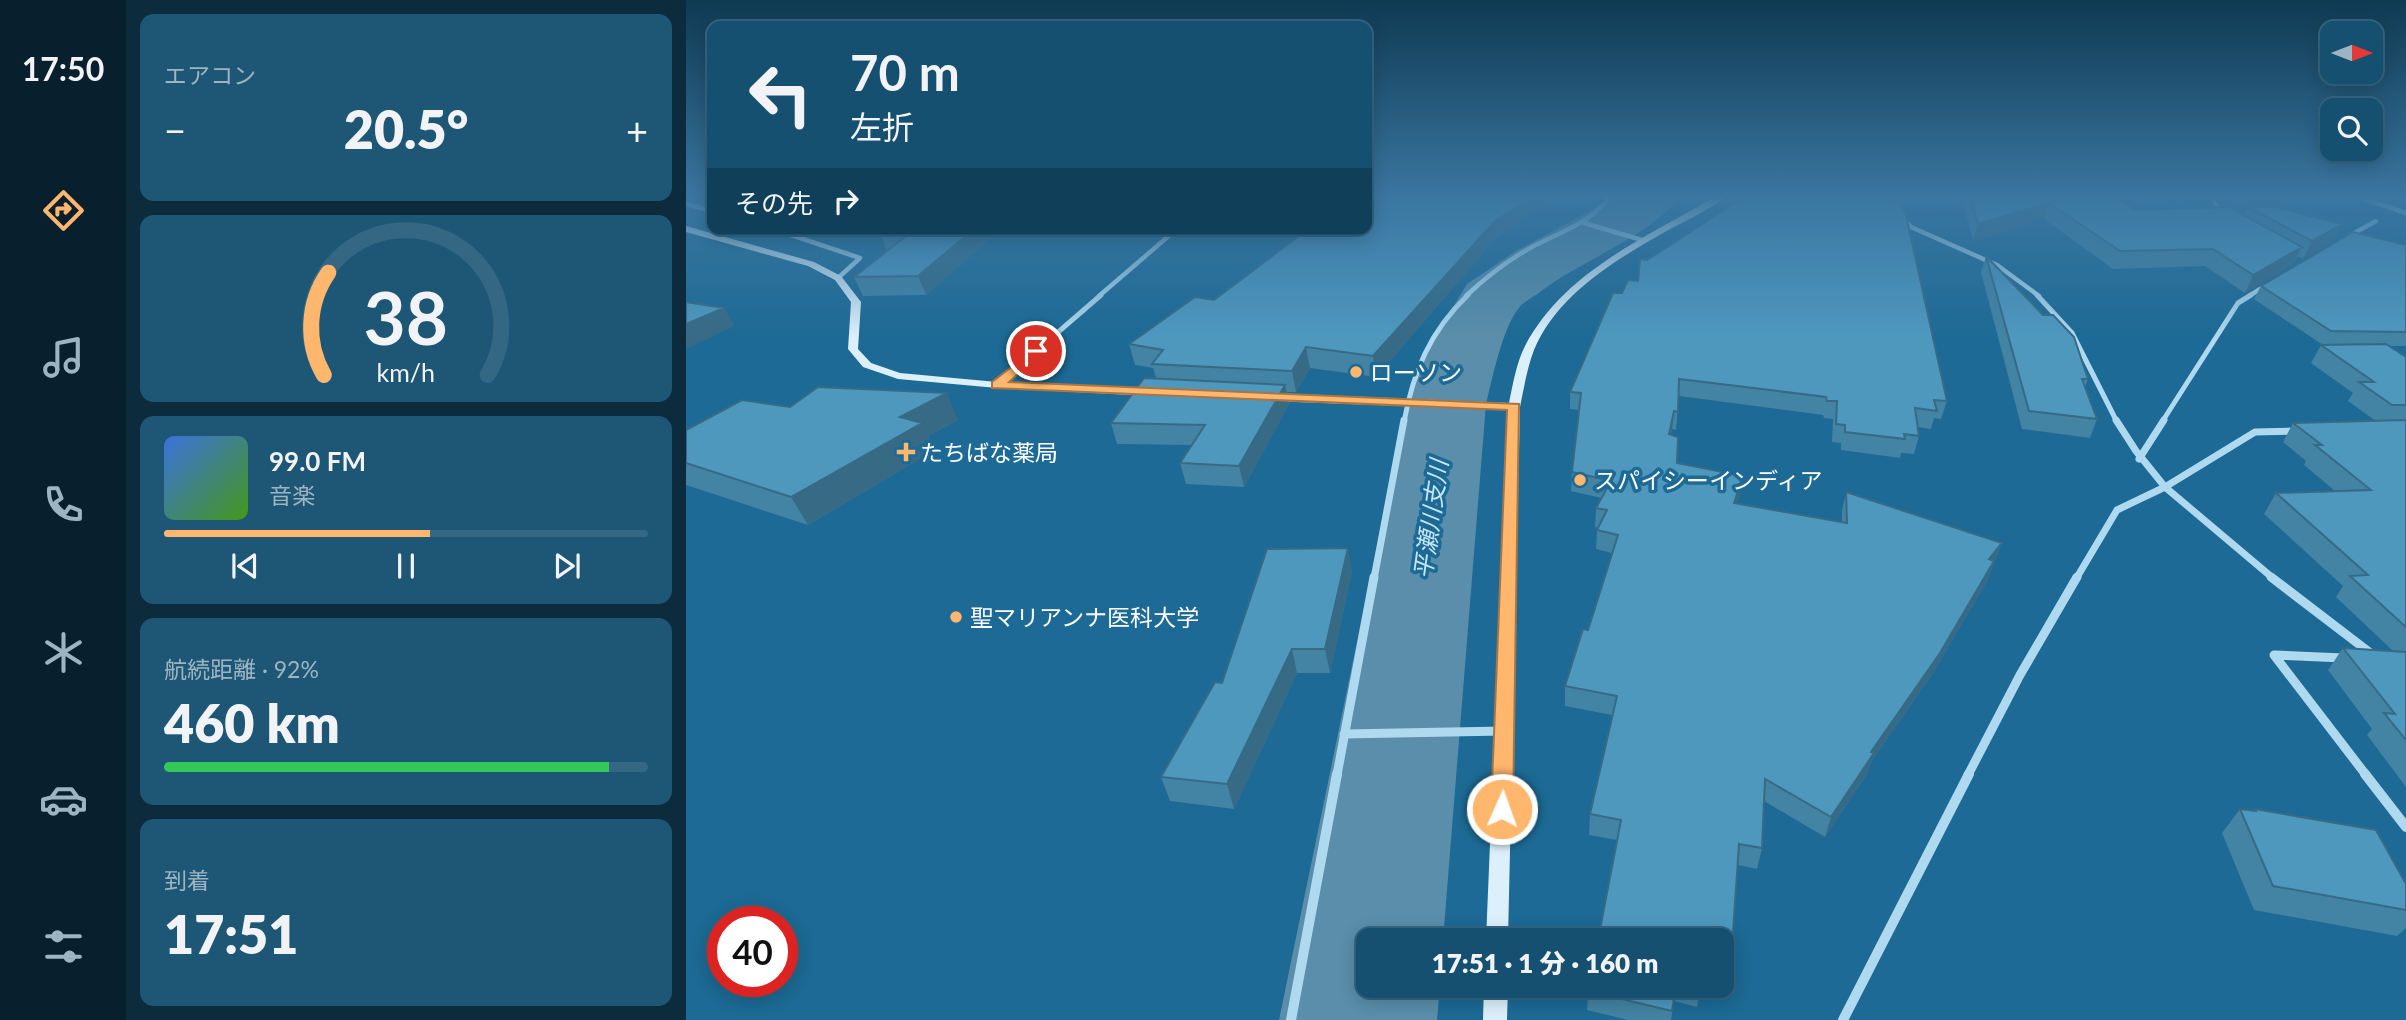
<!DOCTYPE html>
<html lang="ja">
<meta charset="utf-8">
<style>
:root{--surface:#155070;--page:#1e5775;--text:#f1f3f6;--muted:#9db5c3;--line:#346783;--accent:#ffb66d}
body{margin:0;font-family:Lato,"Noto Sans JP",sans-serif;background:var(--page);color:var(--text);height:100vh;display:flex;flex-direction:column;font-size:26px;white-space:nowrap}
*{box-sizing:border-box;margin:0}
p{font-size:23px;color:var(--muted)}
.icon{flex:none;width:38px;height:38px;fill:none;stroke:currentColor;stroke-width:2;stroke-linecap:round;stroke-linejoin:round}
.map{position:relative;flex:1;overflow:hidden}
.sheet{display:flex;flex-direction:column;gap:14px;padding:14px;background:#0c2c3e;width:560px}
.sheet>*{flex:none}
.banner{position:absolute;left:21px;top:21px;width:665px;height:214px;border-radius:14px;box-shadow:0 4px 18px #0003,0 0 0 2px var(--line);background:#155070;color:var(--text);overflow:hidden}
.needle{width:46px;rotate:90deg}
.buttons{position:absolute;left:1634px;top:21px;display:grid;gap:14px}
.buttons a{display:grid;place-items:center;width:63px;height:63px;border-radius:14px;background:var(--surface);box-shadow:0 4px 18px #0003,0 0 0 2px var(--line);font-size:35px}
.speed{position:absolute;left:21px;top:906px;display:flex;gap:14px;font-size:35px;font-weight:700;text-align:center}
.speed>*{display:grid;place-content:center;width:91px;height:91px;border-radius:50%;background:var(--surface);box-shadow:0 4px 18px #0003,0 0 0 2px var(--line);line-height:1}
.speed .limit{border:10px solid #d22;background:#fff;color:#111}
.pin{position:absolute;display:grid;place-items:center;width:60px;height:60px;color:#fff;margin:-30px;border:4px solid #fff;border-radius:50%;box-shadow:0 2px 7px #0007}
.me{position:absolute;width:77px;margin:-38px;rotate:2deg;stroke-linejoin:round;filter:drop-shadow(0 0 5px #0008)}
.turn{display:flex;align-items:center;gap:24px;height:147px;padding:0 28px;font-size:32px}
.turn .icon{width:91px;height:91px;stroke-width:2.5}
.turn b{display:block;font-size:49px;line-height:60px}
.then{display:flex;align-items:center;height:66px;padding:0 28px;background:#0003;gap:14px;font-size:26px}
.big{font-size:52px;font-weight:800;line-height:1.1}
.sheet .tile{flex:1;display:flex;flex-direction:column;justify-content:center;gap:10px;min-width:0;padding:0 24px;border-radius:14px;background:var(--page)}
.sheet .dial{align-items:center;gap:0}
.dial svg{height:182px;overflow:visible;fill:none;stroke:var(--line);stroke-width:7;stroke-linecap:round;text-anchor:middle}
.dial text{fill:var(--text);stroke:none}
.song{display:flex;align-items:center;gap:21px}
.cover{width:84px;height:84px;border-radius:10px;background:linear-gradient(135deg,hsl(220 70% 55%),hsl(100 70% 35%))}
.played{height:7px;border-radius:4px;background:linear-gradient(90deg,var(--accent) 55%,var(--line) 55%)}
.keys{display:flex;justify-content:space-around;direction:ltr}
.heat{display:flex;justify-content:space-between;align-items:center;font-size:38px;direction:ltr}
.charge{height:10px;border-radius:5px;background:linear-gradient(90deg,#34c759 92%,var(--line) 0)}
.trip{position:absolute;left:670px;top:928px;width:378px;height:70px;border-radius:14px;background:var(--surface);box-shadow:0 4px 18px #0003,0 0 0 2px var(--line);font-weight:800;line-height:70px;text-align:center}
main{display:flex;flex:1;min-height:0}
.tab-bar{display:flex;flex-direction:column;width:126px;justify-content:space-around;align-items:center;background:#08202d;color:var(--muted)}
.tab-bar .icon{width:49px;height:49px}
.tab-bar .active{color:var(--accent)}
.tab-bar b{font-size:32px;color:var(--text)}
.map>svg:first-child{display:block}
.lines{fill:none;stroke-linecap:round;stroke-linejoin:round}
.river{fill:#5a8eaa;fill-rule:evenodd}
.street-far4{stroke:#afd9ef;stroke-width:4.5}
.street-far3{stroke:#afd9ef;stroke-width:5}
.street-far2{stroke:#afd9ef;stroke-width:7}
.street-far1{stroke:#afd9ef;stroke-width:9}
.street{stroke:#afd9ef;stroke-width:10}
.secondary{fill:#dcf0fb;fill-rule:evenodd}
.wall{fill:#4383a3}
.shaded-wall{fill:#376a85}
.building{fill:#4e98be;stroke:#376a85;stroke-width:2}
.route{fill:#ffb66d;stroke:#a67647;stroke-width:2}
.poi-dot{fill:#ffb66d;stroke:#1c6a95;stroke-width:2.5}
.labels{text-anchor:middle;dominant-baseline:central;stroke-width:7;stroke-linejoin:round;paint-order:stroke}
.poi-label{font-size:23px;fill:#fff;stroke:#1c6a95;text-anchor:start}
.water-label{font-size:24px;font-style:italic;fill:#c5e6f7;stroke:#1c6a95}
</style>
<main>
<nav class="tab-bar">
<b>17:50</b>
<svg class="icon active" aria-label="directions" viewBox="0 0 24 24"><path d="M12 3l9 9-9 9-9-9zM9 14v-3h6M13 9l2 2-2 2"/></svg>
<svg class="icon" aria-label="music" viewBox="0 0 24 24"><path d="M9 18V5l10-2v13"/><circle cx="6" cy="18" r="3"/><circle cx="16" cy="16" r="3"/></svg>
<svg class="icon" aria-label="phone" viewBox="0 0 24 24"><path d="M5 4h4l2 5-3 2q2 4 5 5l2-3 5 2v4C11 20 4 13 5 4z"/></svg>
<svg class="icon" aria-label="climate" viewBox="0 0 24 24"><path d="M12 3v18M4 7l16 10M4 17L20 7"/></svg>
<svg class="icon" aria-label="car" viewBox="0 0 24 24"><path d="M5 17H2v-5l4-1 3-4h7l3 4 3 1v5h-3M9 17h6M6 11h13"/><circle cx="7" cy="17" r="2"/><circle cx="17" cy="17" r="2"/></svg>
<svg class="icon" aria-label="filters" viewBox="0 0 24 24"><path d="M4 7h16M4 17h16"/><circle cx="9" cy="7" r="2"/><circle cx="15" cy="17" r="2"/></svg>
</nav>
<section class="sheet">
<div class="tile"><p>エアコン</p>
<div class="heat"><a>−</a><b class="big">20.5°</b><a>+</a></div>
</div>
<div class="tile dial"><svg viewBox="0 0 100 80">
<path d="M14 69A42 42 0 1 1 86 69"/>
<path d="M14 69A42 42 0 0 1 16 24" stroke="#ffb66d"/>
<text x="50" y="56" font-size="32" font-weight="700">38</text>
<text x="50" y="72" font-size="11">km/h</text>
</svg></div>
<div class="tile">
<div class="song"><i class="cover"></i><div><b>99.0 FM</b><p>音楽</p></div></div>
<div class="played"></div>
<div class="keys"><svg class="icon" aria-label="previous" viewBox="0 0 24 24"><path d="M18 5L8 12l10 7zM5 5v14"/></svg><svg class="icon" aria-label="pause" viewBox="0 0 24 24"><path d="M8 5v14M16 5v14"/></svg><svg class="icon" aria-label="next" viewBox="0 0 24 24"><path d="M6 5l10 7-10 7zM19 5v14"/></svg></div>
</div>
<div class="tile"><p>航続距離 · 92%</p><b class="big">460 km</b><div class="charge"></div></div>
<div class="tile"><p>到着</p><b class="big">17:51</b></div>
</section>
<div class="map">
<svg width="1720" height="1020" viewBox="0 0 1720 1020">
<rect width="100%" height="100%" fill="#1c6a95"/>
<g class="lines">
<path class="river" d="M 934,195 L 995,195 C 967,235 894,261 854,292 C 848,297 838,301 833,308 C 817,326 806,380 800,404 L 757,940 L 682,940 L 682,985 L 754,985 L 751,1020 L 593,1020 L 720,404 L 741,351 L 781,284 L 830,251 Z"/>
<path class="street-far4" d="M 1525,195 L 1536,216
M 1667,195 L 1720,213
M 0,204 L 26,211
M 1217,219 L 1225,227 L 1311,265 L 1353,296
M 898,223 L 956,240
M 87,229 L 174,258 L 152,278
M 1661,237 L 1690,221
M 413,296 L 485,234 L 484,229
M 780,296 C 800,277 822,260 846,247 C 874,232 906,223 924,196 L 921,195
M 1563,296 L 1579,286"/>
<path class="street-far3" d="M 1351,295 L 1386,333 L 1431,422
M 311,385 L 415,295
M 718,422 C 727,372 744,331 782,295
M 1476,422 L 1552,303 L 1565,295"/>
<path class="street-far2" d="M 1453,459 L 1478,420
M 688,579 L 718,420
M 1390,579 L 1431,510 L 1479,487 L 1450,451 L 1430,420
M 1588,579 L 1479,487 L 1569,432 L 1611,431"/>
<path class="street-far1" d="M 1585,577 L 1687,655
M 1657,658 L 1588,655 L 1680,775
M 658,734 L 818,731
M 651,775 L 688,577
M 1282,775 L 1334,675 L 1391,577"/>
<path class="street" d="M 1679,774 L 1720,827
M 605,1020 L 651,774
M 1157,1020 L 1283,774"/>
<path class="secondary" d="M 1032,195 L 1041,195 C 1023,211 998,221 977,233 C 928,261 871,295 848,350 C 841,368 838,388 834,407 L 822,940 L 800,940 L 822,410 L 585,401 L 579,397 L 585,393 L 823,403 C 827,384 830,364 839,346 C 879,270 962,237 1032,195 Z
M 0,226 L 128,262 L 155,276 L 175,302 L 172,349 L 185,363 L 214,373 L 311,382 L 466,388 L 472,392 L 466,396 L 311,388 L 212,379 L 177,367 L 162,349 L 165,302 L 149,280 L 122,266 L 0,232 Z
M 798,985 L 822,985 L 821,1020 L 797,1020 Z"/>
</g>
<path class="wall" d="M 1061,195 L 1215,195 L 1213,205 L 1261,401 L 1255,419 L 1248,418 L 1245,429 L 1232,427 L 1233,436 L 1228,454 L 1215,453 L 1214,458 L 1155,450 L 1155,443 L 1146,442 L 1147,419 L 1138,418 L 1137,415 L 993,396 L 990,430 L 986,429 L 985,434 L 991,463 L 1054,495 L 1051,503 L 1156,522 L 1156,511 L 1160,492 L 1316,543 L 1301,581 L 1247,673 L 1185,762 L 1181,774 L 1139,837 L 1078,801 L 1076,848 L 1071,869 L 1052,865 L 1046,947 L 1041,967 L 1036,966 L 1036,940 L 931,840 L 903,835 L 904,814 L 926,715 L 879,706 L 879,686 L 902,630 L 926,553 L 910,549 L 911,530 L 912,528 L 909,527 L 910,508 L 915,498 L 885,491 L 886,472 L 893,410 L 884,409 L 884,392 L 936,293 L 952,281 L 961,260 Z
M 1275,195 L 1427,195 L 1449,210 L 1558,215 L 1562,207 L 1648,240 L 1617,259 L 1612,256 L 1607,264 L 1559,293 L 1519,266 L 1427,269 L 1358,219 L 1287,241 Z
M 871,198 L 809,239 L 690,377 L 624,368 L 610,392 L 601,392 L 603,404 L 558,487 L 500,484 L 494,463 L 506,445 L 431,444 L 425,423 L 470,378 L 467,368 L 449,365 L 443,344 L 528,300 Z
M 152,229 L 315,229 L 240,295 L 177,296 L 168,277 L 201,251 L 195,236 L 154,234 Z
M 1720,245 L 1720,345 L 1719,346 L 1702,346 L 1720,357 L 1720,787 L 1681,735 L 1686,729 L 1642,670 L 1657,648 L 1707,651 L 1650,597 L 1657,586 L 1578,514 L 1590,493 L 1649,491 L 1618,465 L 1620,461 L 1597,442 L 1607,423 L 1690,421 L 1662,401 L 1667,393 L 1625,363 L 1635,345 L 1660,345 L 1637,345 L 1568,299 L 1575,286 Z
M 1300,256 L 1402,379 L 1399,387 L 1411,419 L 1404,438 L 1336,429 L 1295,272 Z
M 272,420 L 242,436 L 249,450 L 122,525 L 0,485 L 0,430 Z
M 666,571 L 644,673 L 611,673 L 548,809 L 484,801 L 475,777 L 536,683 Z
M 1554,809 L 1567,811 L 1569,809 L 1720,884 L 1720,928 L 1711,936 L 1568,910 L 1536,833 Z
M 903,985 L 1015,985 L 1011,1007 L 988,1001 L 985,1020 L 942,1020 L 901,1010 Z"/>
<path class="shaded-wall" d="M 850,195 L 871,195 L 871,198 L 809,239 L 690,377 L 687,356 L 809,221 Z
M 1363,203 L 1358,219 L 1287,241 L 1292,224 Z
M 1656,224 L 1648,240 L 1617,259 L 1626,241 Z
M 288,229 L 315,229 L 240,295 L 232,276 Z
M 1616,247 L 1607,264 L 1559,293 L 1567,275 Z
M 38,308 L 49,326 L 0,349 L 0,324 Z
M 620,347 L 624,368 L 610,392 L 606,371 Z
M 599,385 L 603,404 L 558,487 L 553,466 Z
M 261,393 L 272,420 L 242,436 L 249,450 L 122,525 L 105,497 L 214,417 Z
M 988,411 L 986,429 L 981,452 L 983,434 Z
M 1057,476 L 1054,495 L 1045,522 L 1048,503 Z
M 1316,543 L 1301,581 L 1247,673 L 1185,762 L 1181,774 L 1139,837 L 1145,817 L 1303,559 Z
M 662,548 L 666,571 L 644,673 L 639,649 Z
M 606,649 L 611,673 L 548,809 L 541,784 Z"/>
<path class="building" d="M 681,195 L 850,195 L 809,221 L 687,356 L 620,347 L 606,371 L 466,364 L 477,350 L 443,344 L 509,297 L 528,300 L 622,229 L 681,229 Z
M 1061,195 L 1203,195 L 1219,211 L 1261,401 L 1248,400 L 1251,411 L 1229,408 L 1233,436 L 1218,434 L 1219,439 L 1159,432 L 1159,425 L 1150,424 L 1151,401 L 1141,401 L 1140,397 L 993,379 L 992,412 L 988,411 L 983,434 L 992,437 L 991,463 L 1057,476 L 1048,503 L 1161,523 L 1160,492 L 1316,543 L 1303,559 L 1308,561 L 1254,653 L 1185,752 L 1188,753 L 1145,817 L 1079,779 L 1076,848 L 1053,844 L 1046,947 L 1036,945 L 1036,940 L 912,940 L 935,820 L 904,814 L 931,696 L 879,686 L 897,629 L 902,630 L 932,535 L 911,530 L 921,510 L 910,508 L 925,481 L 886,472 L 895,393 L 884,392 L 927,293 L 936,293 L 942,280 L 952,281 L 954,259 L 961,260 Z
M 1284,195 L 1427,195 L 1449,210 L 1543,207 L 1616,247 L 1567,275 L 1527,249 L 1434,251 L 1363,203 L 1292,224 Z
M 1586,206 L 1656,224 L 1626,241 L 1562,207 Z
M 205,229 L 288,229 L 232,276 L 168,277 L 220,236 L 195,236 Z
M 1667,232 L 1720,245 L 1720,332 L 1645,331 L 1575,286 Z
M 1300,256 L 1357,315 L 1367,315 L 1388,337 L 1402,379 L 1396,379 L 1411,419 L 1343,411 Z
M 0,302 L 38,308 L 0,324 Z
M 1700,344 L 1720,357 L 1720,405 L 1706,405 L 1673,382 L 1688,382 L 1635,345 Z
M 458,378 L 599,385 L 553,466 L 494,463 L 519,425 L 425,423 Z
M 132,387 L 261,393 L 214,417 L 236,423 L 105,497 L 0,463 L 0,430 L 56,400 L 104,407 Z
M 1720,420 L 1720,627 L 1664,576 L 1682,575 L 1590,493 L 1685,490 L 1629,445 L 1636,445 L 1607,423 Z
M 662,548 L 639,649 L 606,649 L 541,784 L 475,777 L 529,682 L 536,683 L 581,549 Z
M 1657,648 L 1720,652 L 1720,740 L 1698,713 L 1709,714 Z
M 1554,809 L 1570,811 L 1569,809 L 1690,830 L 1720,884 L 1720,910 L 1587,886 Z
M 903,985 L 990,985 L 986,1011 L 902,991 Z"/>
<linearGradient id="sky" x2="0" y2="1"><stop stop-color="#0f3a52"/><stop offset="0.58" stop-color="#3a76a0"/><stop offset="1" stop-color="#3a76a0" stop-opacity="0"/></linearGradient>
<rect width="1720" height="338" fill="url(#sky)"/>
<path class="route" d="M 350,348 L 354,349 L 354,354 L 323,382 L 833,404 L 827,809 L 824,816 L 816,819 L 808,816 L 805,809 L 821,410 L 306,388 L 306,382 Z"/>
<g class="poi-dot">
<circle cx="670" cy="372" r="7"/>
<path d="M216.5 441.5h7v7h7v7h-7v7h-7v-7h-7v-7h7z"/>
<circle cx="894" cy="480" r="7"/>
<circle cx="270" cy="617" r="7"/>
</g>
<g class="labels">
<g class="poi-label">
<text x="684" y="372">ローソン</text>
<text x="234" y="452">たちばな薬局</text>
<text x="908" y="480">スパイシーインディア</text>
<text x="284" y="617">聖マリアンナ医科大学</text>
</g>
<g class="water-label">
<text transform="translate(744 519) rotate(-82)">平瀬川支川</text>
</g>
</g>
</svg>
<div class="buttons">
<a><svg class="needle" viewBox="-14 -14 28 28"><path d="M0-13l5 13h-10z" fill="#e53935"/><path d="M0 13l5-13h-10z" fill="#9db5c3"/></svg></a>
<a><svg class="icon" aria-label="search" viewBox="0 0 24 24"><circle cx="10" cy="10" r="6"/><path d="M15 15l6 6"/></svg></a>
</div>
<div class="speed"><div class="limit">40</div></div>
<div class="pin" style="left:350px;top:351px;background:#d93025"><svg class="icon" aria-label="arrive" viewBox="0 0 24 24"><path d="M6 21V4h12l-3 4 3 4H6"/></svg></div>
<svg class="me" style="left:816px;top:809px" viewBox="-20 -20 40 40"><circle r="17" fill="#ffb66d" stroke="#fff" stroke-width="3"/><path d="M0-11L8 9 0 5-8 9z" fill="#fff"/></svg>
<div class="trip">17:51 · 1 分 · 160 m</div>
<div class="banner">
<div class="turn"><svg class="icon" aria-label="left" viewBox="0 0 24 24"><path d="M17 20v-9H6M10 6l-5 5 5 5"/></svg><div><b>70 m</b>左折</div></div>
<div class="then">その先<svg class="icon" aria-label="right" viewBox="0 0 24 24"><path d="M7 20v-9h11M14 6l5 5-5 5"/></svg></div>
</div>
</div>
</main>
